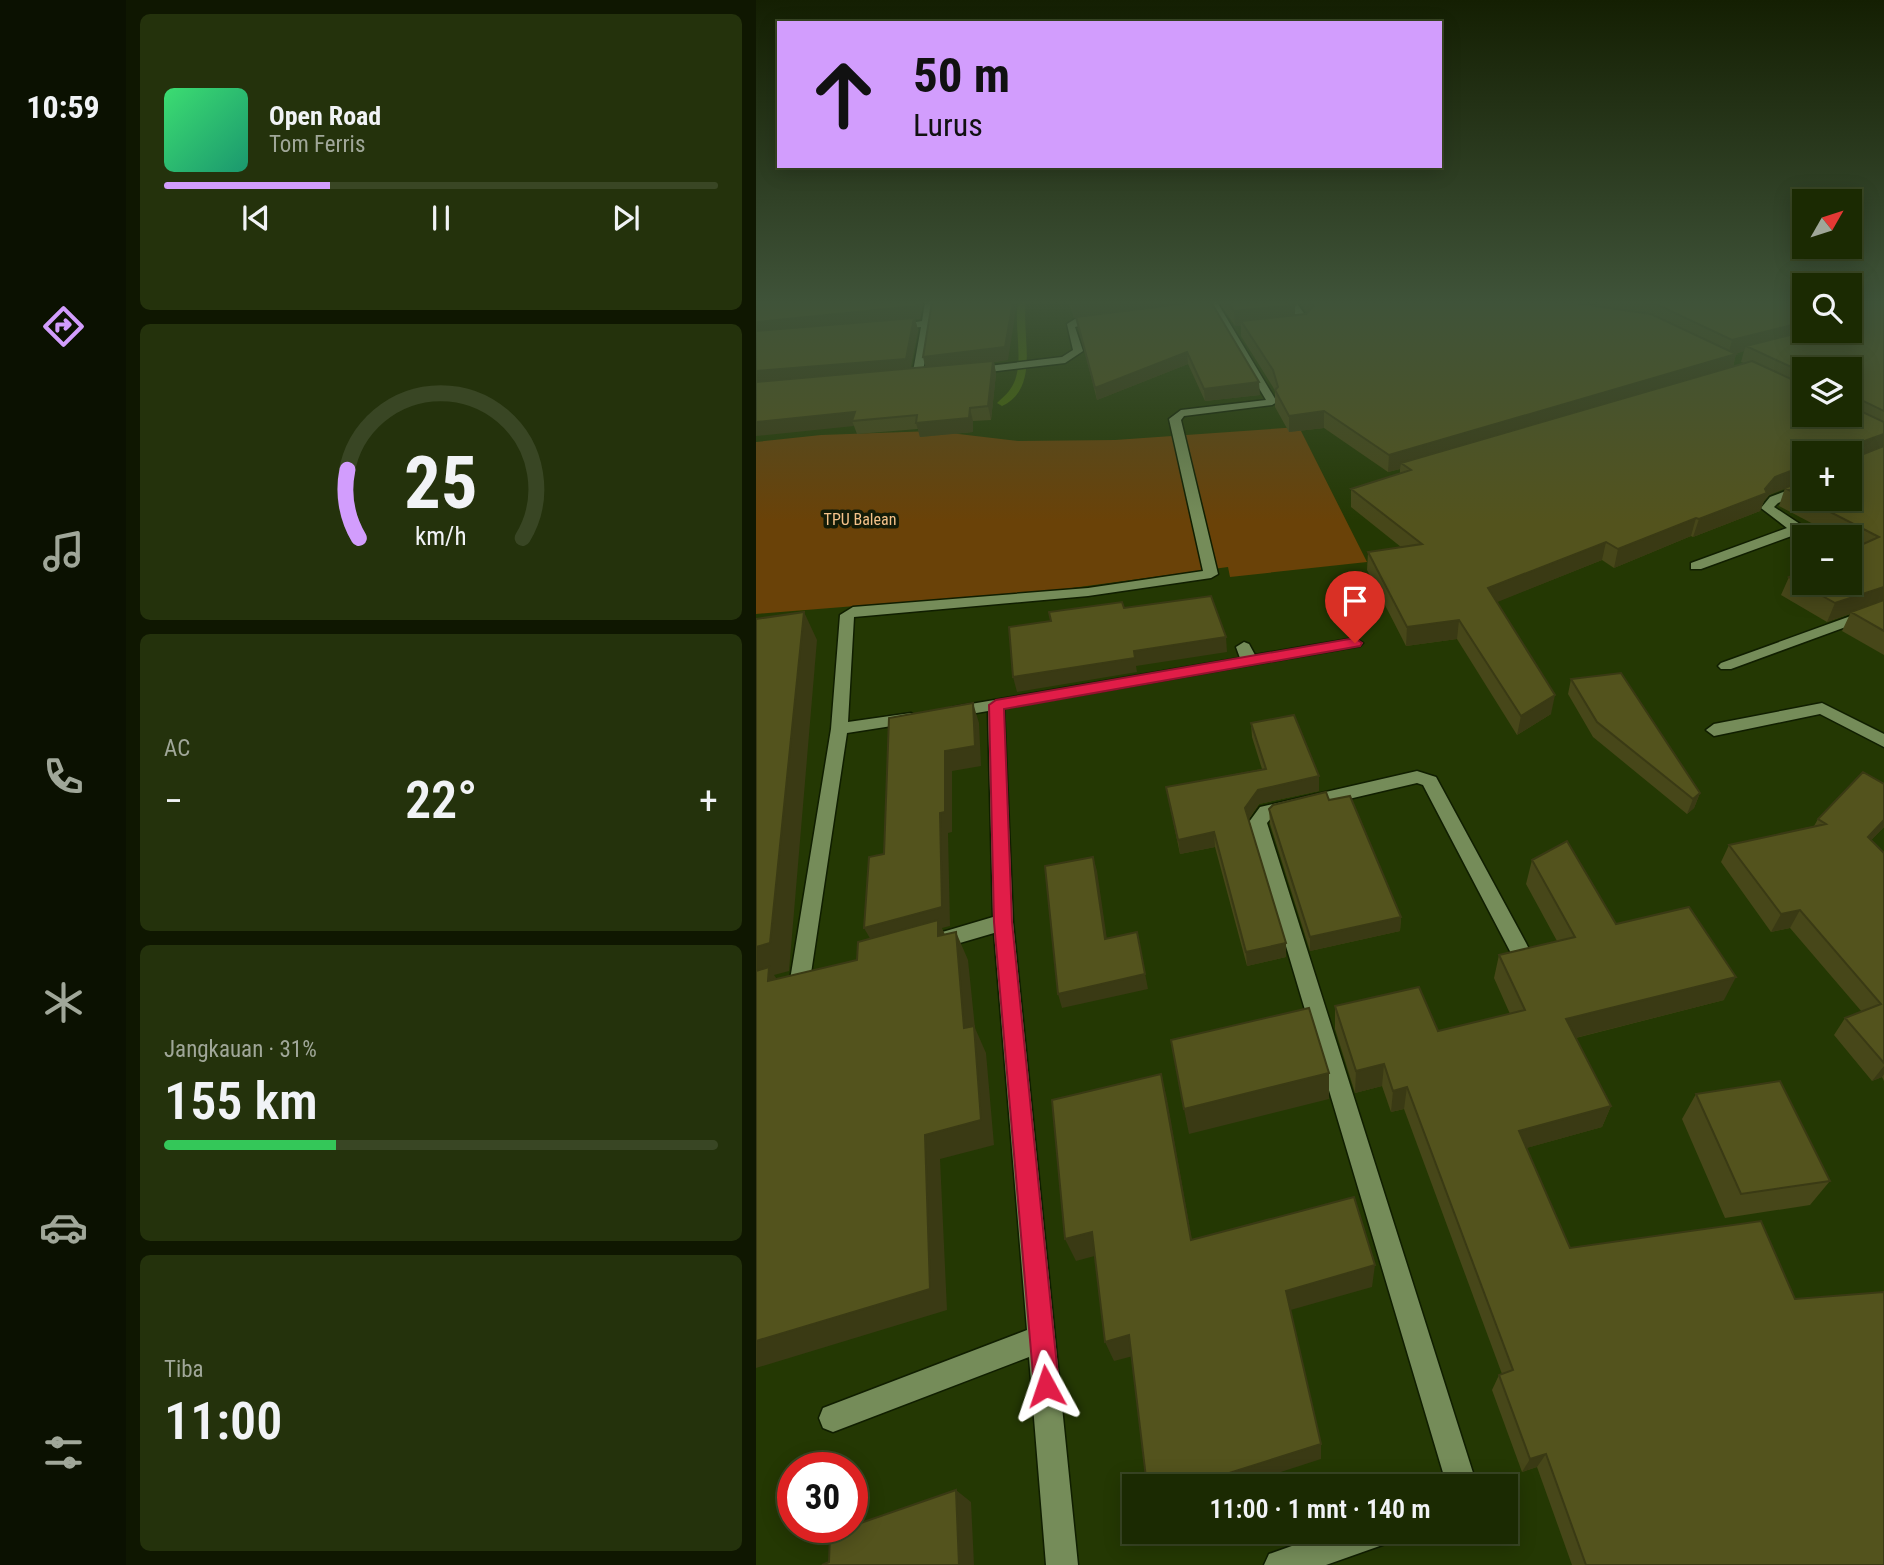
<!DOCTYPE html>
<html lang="id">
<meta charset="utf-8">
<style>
:root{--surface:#1b2a02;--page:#24320c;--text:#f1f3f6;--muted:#a0a799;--line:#394624;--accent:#d29dfd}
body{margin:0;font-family:"Roboto Condensed",sans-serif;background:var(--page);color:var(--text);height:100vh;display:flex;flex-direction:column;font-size:26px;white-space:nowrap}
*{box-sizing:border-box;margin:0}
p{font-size:23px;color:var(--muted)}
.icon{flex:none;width:38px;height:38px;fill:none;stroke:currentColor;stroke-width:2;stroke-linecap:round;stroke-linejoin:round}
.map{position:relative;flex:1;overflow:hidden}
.details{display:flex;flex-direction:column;gap:14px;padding:14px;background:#0f1701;width:630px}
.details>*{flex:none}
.top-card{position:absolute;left:21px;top:21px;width:665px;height:147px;border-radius:0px;box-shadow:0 4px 18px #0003,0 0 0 2px var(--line);background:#d29dfd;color:#111;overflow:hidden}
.needle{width:46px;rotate:51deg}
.fabs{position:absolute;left:1036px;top:189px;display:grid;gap:14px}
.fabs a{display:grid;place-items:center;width:70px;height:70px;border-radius:0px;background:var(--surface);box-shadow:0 4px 18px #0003,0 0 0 2px var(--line);font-size:35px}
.speed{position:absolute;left:21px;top:1452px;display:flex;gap:14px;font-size:35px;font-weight:700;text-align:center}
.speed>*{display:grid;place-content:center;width:91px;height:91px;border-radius:50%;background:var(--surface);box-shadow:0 4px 18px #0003,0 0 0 2px var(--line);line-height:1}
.speed .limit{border:10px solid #d22;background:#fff;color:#111}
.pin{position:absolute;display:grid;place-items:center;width:60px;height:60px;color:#fff;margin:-72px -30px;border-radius:50% 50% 50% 0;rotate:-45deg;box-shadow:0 0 7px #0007}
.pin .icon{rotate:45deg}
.me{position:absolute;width:77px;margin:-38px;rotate:355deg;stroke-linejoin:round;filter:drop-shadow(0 0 5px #0008)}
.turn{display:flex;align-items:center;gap:24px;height:147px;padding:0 21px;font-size:32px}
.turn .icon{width:91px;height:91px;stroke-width:2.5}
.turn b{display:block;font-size:49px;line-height:60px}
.big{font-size:52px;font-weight:600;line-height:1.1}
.details .widget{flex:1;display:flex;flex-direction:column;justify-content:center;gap:10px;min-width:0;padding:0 24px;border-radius:10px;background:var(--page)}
.details .dial{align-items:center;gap:0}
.dial svg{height:182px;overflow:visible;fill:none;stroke:var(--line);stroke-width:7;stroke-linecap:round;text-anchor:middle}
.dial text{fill:var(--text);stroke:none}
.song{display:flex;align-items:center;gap:21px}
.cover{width:84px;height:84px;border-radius:10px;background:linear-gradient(135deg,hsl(140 70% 55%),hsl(160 70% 35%))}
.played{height:7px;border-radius:4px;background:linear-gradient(90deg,var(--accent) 30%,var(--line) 30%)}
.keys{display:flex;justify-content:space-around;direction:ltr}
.heat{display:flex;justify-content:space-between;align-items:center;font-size:38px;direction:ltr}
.charge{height:10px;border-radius:5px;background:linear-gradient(90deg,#34c759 31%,var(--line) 0)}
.trip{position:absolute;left:366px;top:1474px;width:396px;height:70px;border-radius:0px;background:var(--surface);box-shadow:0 4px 18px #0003,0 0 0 2px var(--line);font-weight:600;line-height:70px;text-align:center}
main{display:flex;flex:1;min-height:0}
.dock{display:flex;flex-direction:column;width:126px;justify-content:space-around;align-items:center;background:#0b1101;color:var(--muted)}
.dock .icon{width:49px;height:49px}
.dock .on{color:var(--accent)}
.dock b{font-size:32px;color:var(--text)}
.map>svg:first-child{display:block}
.green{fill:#6a4208}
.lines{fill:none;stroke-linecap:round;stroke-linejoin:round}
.stream{fill:#476902;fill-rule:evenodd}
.minor-casing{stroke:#101e00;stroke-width:3}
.minor{fill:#758c59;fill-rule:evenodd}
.wall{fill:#474719;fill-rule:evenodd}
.shaded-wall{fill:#3a3a14}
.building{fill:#53531d;stroke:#3a3a14;stroke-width:2}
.route{fill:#e11d48;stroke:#92132f;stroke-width:2}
.labels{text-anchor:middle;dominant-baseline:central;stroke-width:7;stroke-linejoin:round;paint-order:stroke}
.far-park-label{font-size:16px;fill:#f5c28a;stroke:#131c08}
</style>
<main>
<nav class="dock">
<b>10:59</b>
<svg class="icon on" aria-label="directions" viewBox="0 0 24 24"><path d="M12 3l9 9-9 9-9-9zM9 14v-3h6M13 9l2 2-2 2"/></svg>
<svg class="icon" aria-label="music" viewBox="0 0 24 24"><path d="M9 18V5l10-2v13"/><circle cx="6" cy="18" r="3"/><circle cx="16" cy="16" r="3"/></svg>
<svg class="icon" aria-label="phone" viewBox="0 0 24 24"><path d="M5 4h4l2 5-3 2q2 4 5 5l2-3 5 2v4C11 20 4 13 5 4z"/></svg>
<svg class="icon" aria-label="climate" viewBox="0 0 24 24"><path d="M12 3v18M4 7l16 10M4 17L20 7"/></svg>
<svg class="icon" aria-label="car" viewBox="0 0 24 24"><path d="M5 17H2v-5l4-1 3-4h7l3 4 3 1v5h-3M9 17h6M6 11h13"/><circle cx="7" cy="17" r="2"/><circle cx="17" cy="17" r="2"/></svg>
<svg class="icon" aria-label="filters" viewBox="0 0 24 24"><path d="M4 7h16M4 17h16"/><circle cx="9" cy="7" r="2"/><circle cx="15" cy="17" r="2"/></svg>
</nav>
<section class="details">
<div class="widget">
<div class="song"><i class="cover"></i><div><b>Open Road</b><p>Tom Ferris</p></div></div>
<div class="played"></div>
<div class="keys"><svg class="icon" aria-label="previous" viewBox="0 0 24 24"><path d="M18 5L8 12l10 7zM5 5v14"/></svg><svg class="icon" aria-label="pause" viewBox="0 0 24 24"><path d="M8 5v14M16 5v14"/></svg><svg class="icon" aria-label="next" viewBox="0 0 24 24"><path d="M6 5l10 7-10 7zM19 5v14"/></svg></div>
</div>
<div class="widget dial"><svg viewBox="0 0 100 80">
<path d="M14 69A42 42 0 1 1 86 69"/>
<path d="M14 69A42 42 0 0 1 9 39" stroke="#d29dfd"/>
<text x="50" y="56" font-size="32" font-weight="700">25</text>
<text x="50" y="72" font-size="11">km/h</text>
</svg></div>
<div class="widget"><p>AC</p>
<div class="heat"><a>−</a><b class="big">22°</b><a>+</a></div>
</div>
<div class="widget"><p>Jangkauan · 31%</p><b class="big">155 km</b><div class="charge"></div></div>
<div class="widget"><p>Tiba</p><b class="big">11:00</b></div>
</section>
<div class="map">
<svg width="1128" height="1565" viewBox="0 0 1128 1565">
<rect width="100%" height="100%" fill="#243803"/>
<path class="green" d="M 543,427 L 611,562 L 474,577 L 472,567 L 301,590 L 0,614 L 0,442 L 65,435 L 177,431 L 262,441 L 359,440 Z"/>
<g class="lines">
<path class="stream" d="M 262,302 L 270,302 C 265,335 285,388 246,406 L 241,403 C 245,399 250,395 253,391 C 271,369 257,329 262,302 Z"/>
<defs>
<path id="minor" d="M 169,302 L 179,302 L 166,377 L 161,380 L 156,377 L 165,327 L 136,330 L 131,327 L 166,321 Z
M 452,302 L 461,302 L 521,402 L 516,405 L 428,416 L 425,420 L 462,574 L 455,578 L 332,596 L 98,617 L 92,722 L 155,713 L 163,718 L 155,723 L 91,733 L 54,980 L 51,986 L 44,989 L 37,986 L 34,980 L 75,729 L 84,615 L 97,607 L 332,588 L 447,571 L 413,419 L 425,410 L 510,400 Z
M 531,302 L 540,302 L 554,322 L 552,324 L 533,327 L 533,323 L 543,320 Z
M 344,315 L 347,316 L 347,320 L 319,327 L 327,351 L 309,363 L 216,374 L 211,371 L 216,368 L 306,357 L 317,350 L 311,324 L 319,319 Z
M 1048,484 L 1048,492 L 1022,503 L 1018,507 L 1044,524 L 1046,527 L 1041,534 L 945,569 L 935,569 L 935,563 L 1031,528 L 1005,508 L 1014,497 Z
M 1128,604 L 1128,613 L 975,669 L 965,669 L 962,666 L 965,663 Z
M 599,638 L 607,643 L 604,646 L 248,708 L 257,922 L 322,1565 L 290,1565 L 273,1357 L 77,1432 L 67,1428 L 63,1418 L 67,1408 L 271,1330 L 238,933 L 180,950 L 173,948 L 170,942 L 173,936 L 237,917 L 232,711 L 197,717 L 189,712 L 197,707 L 484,658 L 480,647 L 488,642 L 493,644 L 499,655 Z
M 1066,703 L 1128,734 L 1128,747 L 1064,714 L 958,736 L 950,730 L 958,724 Z
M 661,771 L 680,777 L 770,943 L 773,949 L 770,955 L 763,957 L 756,955 L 667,785 L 661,783 L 516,817 L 511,823 L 718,1476 L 718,1486 L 688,1486 L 688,1476 L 493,822 L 504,807 Z
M 578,1531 L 639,1531 L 635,1542 L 570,1565 L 508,1565 L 513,1554 Z"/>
</defs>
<use href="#minor" class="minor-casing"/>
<use href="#minor" class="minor"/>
</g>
<path class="wall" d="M 0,302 L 167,302 L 164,319 L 159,319 L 162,330 L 154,368 L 252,360 L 238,362 L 240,374 L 235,420 L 217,421 L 217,432 L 164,437 L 162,429 L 101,434 L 98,426 Z
M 313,302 L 440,302 L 504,395 L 449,401 L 432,364 L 341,400 L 320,317 L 318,318 Z
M 463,302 L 537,302 L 539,315 L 551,313 L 543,302 L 828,302 L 822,304 L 840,306 L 841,302 L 1048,302 L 1048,331 L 1094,331 L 1094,302 L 1128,302 L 1128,655 L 1086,631 L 1094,614 L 1071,622 L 1025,595 L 1033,577 L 1100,547 L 1094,544 L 1094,537 L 1082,537 L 1023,506 L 1029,488 L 1013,495 L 1008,501 L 1004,511 L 937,537 L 935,536 L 858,568 L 846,560 L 740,602 L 795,714 L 761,735 L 701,639 L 650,646 L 611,570 L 612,552 L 645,547 L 595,507 L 595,489 L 644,474 L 644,469 L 632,472 L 568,428 L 533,432 L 519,407 L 519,391 L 517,387 L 485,336 L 485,326 L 479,326 ZM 988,351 L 985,362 L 988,363 L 977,367 L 980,354 L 979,354 ZM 1048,369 L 1094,369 L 1094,415 L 1048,415 ZM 1048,453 L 1094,499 L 1048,499 Z
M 815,679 L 944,793 L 938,808 L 931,814 L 837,737 L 812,694 Z
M 495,723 L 563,791 L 503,804 L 493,819 L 530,957 L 491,966 L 459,847 L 424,854 L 410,787 L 506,769 L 496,737 Z
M 573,800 L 645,917 L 644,931 L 554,951 L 514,824 L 513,809 Z
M 1062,819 L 1128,827 L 1115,840 L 1128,853 L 1128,1081 L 1126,1077 L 1116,1081 L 1078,1035 L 1089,1018 L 1106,1012 L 1034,928 L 1015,932 L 965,862 L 973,845 L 1058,826 Z
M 776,860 L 860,924 L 968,1000 L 820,1038 L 855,1106 L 846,1127 L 770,1148 L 814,1248 L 1128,1565 L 816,1565 L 781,1467 L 766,1472 L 736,1390 L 743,1375 L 746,1374 L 648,1109 L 635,1112 L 626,1086 L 599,1093 L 579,1029 L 579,1006 L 682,1031 L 754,1014 L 738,978 L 743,955 L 801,941 L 770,884 Z
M 940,1094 L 1074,1181 L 1054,1205 L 969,1218 L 926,1119 Z"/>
<path class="shaded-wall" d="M 161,302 L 167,302 L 164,319 L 159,319 L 162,330 L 154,372 L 0,384 L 0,322 Z
M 257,302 L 261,302 L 252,360 L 238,362 L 240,374 L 235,420 L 232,406 L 170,370 L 167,357 Z
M 320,302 L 440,302 L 318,318 L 315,303 Z
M 539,305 L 539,320 L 485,321 L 485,326 L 479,326 L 478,311 Z
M 1048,322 L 1048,331 L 990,346 L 988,351 L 972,356 L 976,340 Z
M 431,352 L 432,364 L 341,400 L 339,388 Z
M 980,354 L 976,370 L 645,463 L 644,469 L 632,472 L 633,455 Z
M 503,382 L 504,395 L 449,401 L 448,389 Z
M 214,408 L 217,421 L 217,432 L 164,437 L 160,423 Z
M 568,411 L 568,428 L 533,432 L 533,416 Z
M 99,412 L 96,421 L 98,426 L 0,436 L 0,422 Z
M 1128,434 L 1128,448 L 1094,461 L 1100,444 Z
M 1048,466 L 1048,478 L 1047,482 L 1013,495 L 1008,501 L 1004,511 L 937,537 L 943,519 L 1009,489 L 1019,477 Z
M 940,518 L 935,536 L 858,568 L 862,549 Z
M 850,542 L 846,560 L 729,607 L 732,588 Z
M 1128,587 L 1128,602 L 1095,612 L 1094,614 L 1071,622 L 1079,603 Z
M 48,612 L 61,640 L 33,971 L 18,975 L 32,995 L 0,981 L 0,947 Z
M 703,620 L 701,639 L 650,646 L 651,627 Z
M 470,637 L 471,652 L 380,666 L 381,672 L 261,692 L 257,677 L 378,651 Z
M 799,695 L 795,714 L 761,735 L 765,716 Z
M 217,703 L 223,723 L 225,766 L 196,771 L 196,832 L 192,833 L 194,926 L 186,928 L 195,948 L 182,936 L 119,947 L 108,928 L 184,813 L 189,751 Z
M 563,776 L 563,791 L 503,804 L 490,823 L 489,808 L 502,790 Z
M 944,793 L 938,808 L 931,814 L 937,799 Z
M 1128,820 L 1128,827 L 1102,854 L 1112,837 Z
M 458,832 L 459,847 L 424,854 L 422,840 Z
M 337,857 L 341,871 L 353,953 L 349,939 Z
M 1044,910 L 1034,928 L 1015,932 L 1025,914 Z
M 645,917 L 644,931 L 554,951 L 554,937 Z
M 200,932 L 212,960 L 219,1028 L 230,1053 L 238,1145 L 184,1159 L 191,1310 L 0,1368 L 0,1341 L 169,1135 L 208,1028 Z
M 381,932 L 392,989 L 306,1008 L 302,994 Z
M 530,943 L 530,957 L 491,966 L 490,952 Z
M 980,977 L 968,1000 L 803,1042 L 810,1019 Z
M 628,1064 L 626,1086 L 599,1093 L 600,1071 Z
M 1128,1066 L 1128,1074 L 1126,1077 L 1116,1081 Z
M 573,1073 L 573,1099 L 433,1134 L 428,1109 Z
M 405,1074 L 411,1099 L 440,1263 L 435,1240 Z
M 651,1087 L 648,1109 L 635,1112 L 637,1091 Z
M 855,1106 L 846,1127 L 756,1152 L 763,1131 Z
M 336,1232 L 346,1254 L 320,1261 L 309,1239 Z
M 619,1265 L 616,1287 L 531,1311 L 530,1291 Z
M 373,1335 L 381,1355 L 358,1361 L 349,1342 Z
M 565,1444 L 565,1459 L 482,1486 L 432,1486 Z
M 790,1454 L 781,1467 L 766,1472 L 774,1459 Z
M 200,1490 L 215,1502 L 218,1565 L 203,1565 Z"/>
<path class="building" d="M 0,302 L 161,302 L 160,306 L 0,322 Z
M 176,302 L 257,302 L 249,347 L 167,357 Z
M 440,302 L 455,302 L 503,382 L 448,389 L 431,352 L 339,388 L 320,317 Z
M 472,302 L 537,302 L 539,305 L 478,311 Z
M 554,302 L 812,302 L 895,314 L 980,354 L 633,455 L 568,411 L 533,416 L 519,390 L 522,387 L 517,370 L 485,321 L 550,314 L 557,306 Z
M 884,302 L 1048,302 L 1048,322 L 976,340 L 902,305 Z
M 1094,302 L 1128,302 L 1128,411 L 1097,396 L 1094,396 L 1094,369 L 1048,369 L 1048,373 L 990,346 L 1050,331 L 1094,331 L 1094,320 L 1099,318 L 1100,314 L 1094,314 Z
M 158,318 L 150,359 L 0,371 L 0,331 Z
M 237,361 L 232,406 L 214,408 L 213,418 L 160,423 L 161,415 L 96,421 L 99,412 L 0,422 L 0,382 Z
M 996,361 L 1048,385 L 1048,415 L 1094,415 L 1094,406 L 1128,422 L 1128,434 L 1100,444 L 1100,457 L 1128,446 L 1128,587 L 1079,603 L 1033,577 L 1048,570 L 1048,583 L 1094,583 L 1094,550 L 1123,537 L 1049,499 L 1094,499 L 1094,453 L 1048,453 L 1048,466 L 1019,477 L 1009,489 L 1011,493 L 943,519 L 940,518 L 862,549 L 850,542 L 732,588 L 799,695 L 765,716 L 703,620 L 651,627 L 612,552 L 666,544 L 595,489 L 655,470 L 645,463 Z
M 1048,480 L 1048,498 L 1029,488 Z
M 455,596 L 470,637 L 378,651 L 379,658 L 257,677 L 253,627 L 295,621 L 293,612 L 366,602 L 368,608 Z
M 1128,600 L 1128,631 L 1095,612 Z
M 48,612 L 14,943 L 0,947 L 0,619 Z
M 865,673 L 944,793 L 937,799 L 841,722 L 815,679 Z
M 217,703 L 219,746 L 189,751 L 189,812 L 184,813 L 186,907 L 108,928 L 113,857 L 128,854 L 133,718 Z
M 538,715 L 563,776 L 502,790 L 489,808 L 530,943 L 490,952 L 458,832 L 422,840 L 410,787 L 510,769 L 495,723 Z
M 1107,772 L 1128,784 L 1128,820 L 1112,837 L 1128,853 L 1128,1063 L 1089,1018 L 1125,1004 L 1044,910 L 1025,914 L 973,845 L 1070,824 L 1062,819 Z
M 570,792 L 573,800 L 594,796 L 645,917 L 554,937 L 513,809 L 517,805 Z
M 811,841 L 860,924 L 933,907 L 980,977 L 810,1019 L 855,1106 L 763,1131 L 814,1248 L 1005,1221 L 1039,1299 L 1128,1292 L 1128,1565 L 830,1565 L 790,1454 L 774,1459 L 743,1375 L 757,1370 L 651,1087 L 637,1091 L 628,1064 L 600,1071 L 579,1006 L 663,987 L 682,1031 L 769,1010 L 743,955 L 819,937 L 776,860 Z
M 337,857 L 349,939 L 381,932 L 389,974 L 302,994 L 289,866 Z
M 182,920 L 182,936 L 200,932 L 208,1028 L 218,1026 L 225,1120 L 169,1135 L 174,1289 L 0,1341 L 0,971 L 13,967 L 12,981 L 101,960 L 102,942 Z
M 553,1008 L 573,1073 L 428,1109 L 415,1040 Z
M 405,1074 L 435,1240 L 598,1197 L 619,1265 L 530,1291 L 565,1444 L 432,1486 L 391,1486 L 373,1335 L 349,1342 L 336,1232 L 309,1239 L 296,1100 Z
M 1024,1081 L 1074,1181 L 985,1194 L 940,1094 Z
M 200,1490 L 203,1565 L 66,1565 L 73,1562 L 74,1534 L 92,1528 L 96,1528 L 96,1526 Z"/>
<linearGradient id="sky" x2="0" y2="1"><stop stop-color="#141f02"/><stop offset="0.58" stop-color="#3f5339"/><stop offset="1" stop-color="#3f5339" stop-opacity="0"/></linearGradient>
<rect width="1128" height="521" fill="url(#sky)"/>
<path class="route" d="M 599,638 L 606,643 L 604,646 L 248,709 L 256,922 L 303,1386 L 300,1395 L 290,1399 L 281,1395 L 278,1386 L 238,922 L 233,705 L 240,700 Z"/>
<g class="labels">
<g class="far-park-label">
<text x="104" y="519">TPU Balean</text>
</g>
</g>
</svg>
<div class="fabs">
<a><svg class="needle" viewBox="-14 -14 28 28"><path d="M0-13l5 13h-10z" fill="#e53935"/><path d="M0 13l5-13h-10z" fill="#a0a799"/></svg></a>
<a><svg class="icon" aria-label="search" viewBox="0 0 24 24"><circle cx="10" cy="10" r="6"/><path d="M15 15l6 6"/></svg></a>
<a><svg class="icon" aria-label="layers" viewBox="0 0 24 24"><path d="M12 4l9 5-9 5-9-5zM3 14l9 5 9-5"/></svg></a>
<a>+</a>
<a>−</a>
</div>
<div class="speed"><div class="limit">30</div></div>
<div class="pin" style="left:599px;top:643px;background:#d93025"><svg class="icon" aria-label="arrive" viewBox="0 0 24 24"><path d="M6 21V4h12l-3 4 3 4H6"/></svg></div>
<svg class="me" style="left:290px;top:1386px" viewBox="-20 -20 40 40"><path d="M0-17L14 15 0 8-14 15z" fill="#e11d48" stroke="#fff" stroke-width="4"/></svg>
<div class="trip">11:00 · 1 mnt · 140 m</div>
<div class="top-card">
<div class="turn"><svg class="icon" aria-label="ahead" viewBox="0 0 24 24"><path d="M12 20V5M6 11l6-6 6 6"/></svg><div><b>50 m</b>Lurus</div></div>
</div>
</div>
</main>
